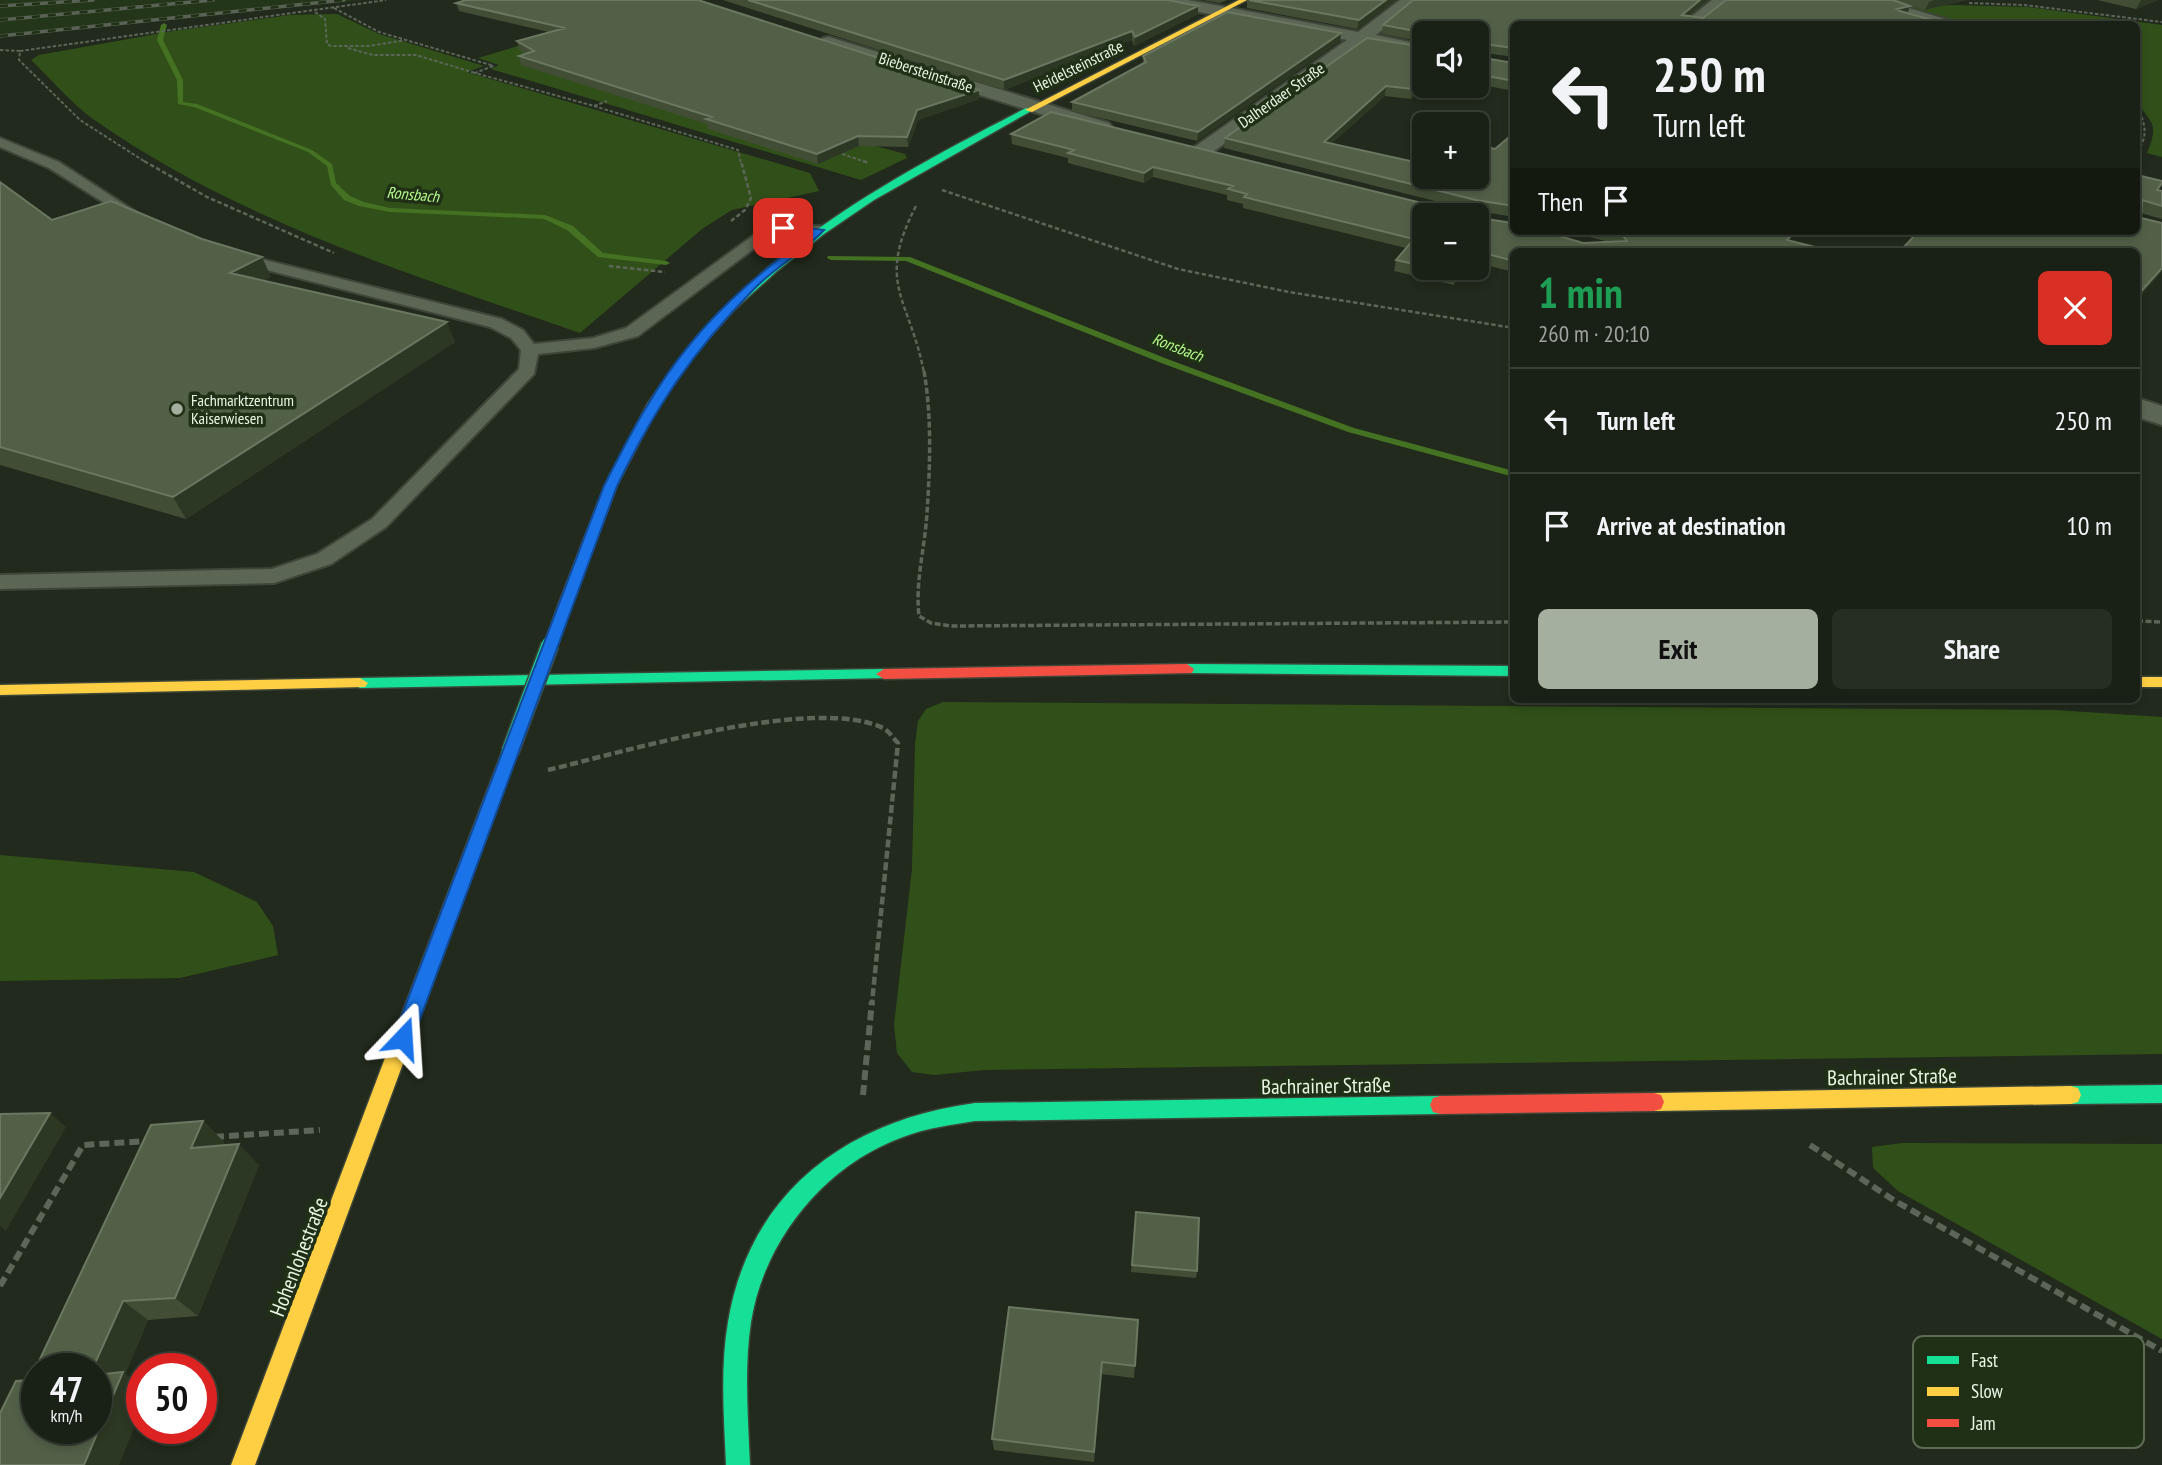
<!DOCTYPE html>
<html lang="en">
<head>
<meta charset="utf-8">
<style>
  body { margin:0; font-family:"PT Sans Narrow",sans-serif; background:#262d22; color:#f1f3f6; height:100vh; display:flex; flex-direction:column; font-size:26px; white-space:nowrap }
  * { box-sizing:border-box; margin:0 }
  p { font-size:23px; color:#9fa3a0 }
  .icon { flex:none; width:38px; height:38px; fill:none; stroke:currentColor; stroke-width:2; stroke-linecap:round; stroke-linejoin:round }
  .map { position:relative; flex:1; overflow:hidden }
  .details { position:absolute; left:1510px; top:248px; width:630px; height:455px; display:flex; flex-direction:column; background:#192015; border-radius:10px; box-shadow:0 4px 10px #0003,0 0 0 2px #373e34 }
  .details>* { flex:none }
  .banner { position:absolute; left:1510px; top:21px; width:630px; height:214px; border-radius:10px; box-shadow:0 4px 10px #0003,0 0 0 2px #373e34; background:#192015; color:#f1f3f6; overflow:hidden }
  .buttons { position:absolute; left:1412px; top:21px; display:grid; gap:14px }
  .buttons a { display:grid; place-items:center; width:77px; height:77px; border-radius:10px; background:#192015; box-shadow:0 4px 10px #0003,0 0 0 2px #373e34; font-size:35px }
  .speed { position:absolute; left:21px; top:1353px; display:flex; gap:14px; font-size:35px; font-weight:700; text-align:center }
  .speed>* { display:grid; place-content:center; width:91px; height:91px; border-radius:50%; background:#192015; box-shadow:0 4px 10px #0003,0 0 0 2px #373e34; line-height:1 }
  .speed small { font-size:18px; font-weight:400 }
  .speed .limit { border:10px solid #d22; background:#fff; color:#111 }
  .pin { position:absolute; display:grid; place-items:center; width:60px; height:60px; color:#fff; margin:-30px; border-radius:14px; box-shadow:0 4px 10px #0006 }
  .me { position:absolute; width:77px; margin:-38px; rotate:20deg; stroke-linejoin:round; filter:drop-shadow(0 0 5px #0008) }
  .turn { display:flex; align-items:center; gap:24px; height:147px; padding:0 28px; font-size:32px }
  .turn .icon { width:91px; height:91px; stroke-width:2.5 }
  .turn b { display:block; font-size:49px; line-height:60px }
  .then { display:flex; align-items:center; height:66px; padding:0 28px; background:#0003; gap:14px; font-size:26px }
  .round { display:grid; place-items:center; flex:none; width:74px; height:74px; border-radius:10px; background:#262d22 }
  .head { display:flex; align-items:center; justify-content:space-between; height:119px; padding:0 28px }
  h1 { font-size:42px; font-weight:700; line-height:52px; color:#1e9e55 }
  .button { display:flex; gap:14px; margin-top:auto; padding:14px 28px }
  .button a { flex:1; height:80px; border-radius:10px; background:#a4af9f; color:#111; font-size:28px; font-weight:700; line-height:80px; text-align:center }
  .button a+a { background:#262d22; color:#f1f3f6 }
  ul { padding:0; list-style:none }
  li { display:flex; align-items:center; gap:21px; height:105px; padding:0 28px; border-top:2px solid #373e34 }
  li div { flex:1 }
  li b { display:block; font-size:26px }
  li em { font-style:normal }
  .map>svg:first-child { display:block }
</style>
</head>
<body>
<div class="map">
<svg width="2162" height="1465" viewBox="0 0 2162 1465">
  <rect width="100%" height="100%" fill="#212a1c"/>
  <path fill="#243619" d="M0 0H362L0 38Z"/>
  <path fill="#315019" d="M1953 5 2028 7 2162 25V157L2147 153C2162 117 2146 124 2137 98 2133 86 2137 40 2137 24H1961L1904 7Z
    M337 14 379 34 484 66 467 72 810 173 819 191 732 210 702 229 580 333C413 275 240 222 93 119 71 103 51 79 31 60L39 55 173 31 290 15Z
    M568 31 850 139 905 154 907 158 861 180 491 69 499 65 478 58Z
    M943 702 2055 710 2162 717V1054L984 1070 934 1075 912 1072 897 1053 894 1025 912 869 915 744 918 721 926 709Z
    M0 855 194 872 257 902 273 926 278 955 180 978 0 981Z
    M1902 1143 2162 1144V1339L1898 1191 1873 1168 1872 1147Z"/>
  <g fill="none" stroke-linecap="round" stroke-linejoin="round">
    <path fill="#447122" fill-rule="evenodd" d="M164 23 167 25 163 40 183 80V102L197 104 312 150 332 164 336 183 350 196 364 202 390 208 545 215 573 226 603 253 666 261 670 263 666 265 598 257 567 230 544 219 390 212 359 206 344 200 331 185 327 166 308 152 194 107 178 104 177 80 157 40 161 25Z
      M828 256 910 257 1170 360 1354 428 1514 471V477L1348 432 1164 364 906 261 831 260 827 258Z"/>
    <defs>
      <path id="lane" d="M1867 0H1883L1961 24H1946Z
        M0 138 59 162 145 218 143 221H133L49 168 0 147Z
        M778 225 820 226 827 230 820 234 780 233 764 241 638 336 594 348 538 354 534 374 386 527 331 564 274 583 0 589V575L272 569 317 554 372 519 519 369 521 350 511 338 490 327 228 260V254L233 252 502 319 523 330 534 344 593 338 626 328 754 235Z"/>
      <path id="street" d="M1154 0H1188L1358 32 1400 0H1418L1376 35 1424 45V55L1365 44 1207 156 1200 158 1190 152 1193 148 1347 40 1162 5Z
        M1712 0H1730L1700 24H1682Z
        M829 37 1109 123 1112 127 1102 133 1095 131 823 46 820 42 823 38Z
        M2137 398 2162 406V425L2137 417Z"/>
      <path id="fast" d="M1026 108 1033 110 874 200 824 234 777 271 733 311 693 356 658 405H650L648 403C672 369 696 337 725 308 809 221 920 163 1026 108Z
        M1187 664 1514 666V676L1182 673 1180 669Z
        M884 669 889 670 892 674 889 678 360 688 352 683 360 678Z
        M510 746 518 752 405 1058 402 1064 395 1067 388 1064 385 1058 502 752Z
        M2162 1085V1103L2071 1104 2064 1102 2061 1095 2064 1088 2071 1086Z
        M1440 1096 1447 1098 1450 1105 1447 1112 1440 1114 975 1121C950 1125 926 1128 903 1137 825 1165 764 1240 751 1322 744 1369 748 1417 750 1465H726C724 1417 720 1369 728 1322 750 1190 849 1120 975 1103Z"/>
      <path id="slow" d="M1239 0H1247L1032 112 1025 110Z
        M654 400 660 403 617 485 573 603 566 607 561 606 559 603 605 485 648 403Z
        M2137 677H2162V687H2137Z
        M360 678 368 683 365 687 0 695V685Z
        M395 1049 402 1052 405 1058 255 1465H231L385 1058 388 1052Z
        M2071 1086 2078 1088 2081 1095 2078 1102 2071 1104 1654 1111 1647 1109 1644 1102 1647 1095 1654 1093Z"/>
      <path id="jam" d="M1187 664 1194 669 1192 673 884 679 876 674 884 669Z
        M1654 1093 1661 1095 1664 1102 1661 1109 1654 1111 1440 1114 1433 1112 1430 1105 1433 1098 1440 1096Z"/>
    </defs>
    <use href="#lane" stroke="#3e4639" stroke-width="4"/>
    <use href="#street" stroke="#3e4639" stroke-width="4"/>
    <use href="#fast" stroke="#3e4639" stroke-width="3"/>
    <use href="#slow" stroke="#3e4639" stroke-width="3"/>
    <use href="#jam" stroke="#3e4639" stroke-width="3"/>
    <path stroke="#5c6658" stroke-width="2" stroke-dasharray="3.5 2" stroke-linecap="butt" d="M1969 3 2024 5 2162 22
      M334 8 379 32 494 66
      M315 12 325 19 327 44 331 46H369L406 40
      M348 48 373 55H416L475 73
      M0 50 20 51 19 60 80 120 147 163
      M20 51 386 0
      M493 66 475 73 594 106 607 101
      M594 106 738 150 741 163
      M2137 107C2145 122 2149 137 2137 151
      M837 152 868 163"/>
    <path stroke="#5c6658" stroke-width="2.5" stroke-dasharray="4.5 2.5" stroke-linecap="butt" d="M144 161 207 197 334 253
      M863 161 869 163
      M942 190 1178 269 1289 292 1514 328
      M916 206C875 285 910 298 924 373
      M731 221 745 210 751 198 741 161
      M609 266 665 272"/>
    <path stroke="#5c6658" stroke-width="3.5" stroke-dasharray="6 2.5" stroke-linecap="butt" d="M924 371C932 417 930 467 927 513 925 547 915 582 919 616L931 623 951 626 1514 622
      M2137 621 2162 622"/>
    <path stroke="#5c6658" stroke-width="4.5" stroke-dasharray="8 3.5" stroke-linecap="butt" d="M548 770C623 752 814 695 883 728 889 731 893 738 898 743L872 1003"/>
    <path stroke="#5c6658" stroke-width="6" stroke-dasharray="10 5" stroke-linecap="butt" d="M863 1095 872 1001
      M214 1137 320 1130
      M1810 1145 1895 1201 2162 1351
      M0 1286 83 1145 149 1141"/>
    <use href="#lane" fill="#5b6654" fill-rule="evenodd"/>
    <use href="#street" fill="#5b6654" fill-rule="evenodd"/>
    <use href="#fast" fill="#16e098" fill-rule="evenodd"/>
    <use href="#slow" fill="#ffcf43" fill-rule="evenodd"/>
    <use href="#jam" fill="#f24e42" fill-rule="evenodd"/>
    <defs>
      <path id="rail" d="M0 6 93 0
        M0 20 213 0
        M0 36 344 0"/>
    </defs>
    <use href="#rail" stroke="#596254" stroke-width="3.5"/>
    <use href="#rail" stroke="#203016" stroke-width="2.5" stroke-dasharray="8" stroke-linecap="butt"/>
    <defs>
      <path id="fast-bridge-far1" d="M550 647 566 603"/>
      <path id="fast-bridge" d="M510 752 550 645"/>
    </defs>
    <use href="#fast-bridge-far1" stroke="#3e4639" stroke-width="16" stroke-linecap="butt"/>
    <use href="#fast-bridge" stroke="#3e4639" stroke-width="20" stroke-linecap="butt"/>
    <use href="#fast-bridge-far1" stroke="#16e098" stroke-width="13"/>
    <use href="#fast-bridge" stroke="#16e098" stroke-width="17"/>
  </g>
  <path fill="#414e35" d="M723 0H1168L1198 6V14L1134 46 1132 40 1004 90Z
    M1202 0H1227L1220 3Z
    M1247 0H1396L1357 29 1247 8Z
    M1413 0H1708L1689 16 1703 18 1726 0H1967L1925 10 1902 3 1907 13 1514 24V57L1478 52V57L1514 63V91L1477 84V33H1424V42L1382 34 1383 25Z
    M2097 0H2158L2136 9Z
    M456 3 979 90V99L918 120 908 147 859 146 818 164 708 129 707 124 521 65 519 56 526 54 519 50 517 41 549 32 459 11Z
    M1341 33 1340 41 1197 141 1072 111V102L1143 64V56Z
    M1424 47V86L1422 94H1417L1411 99 1385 96 1332 143 1424 177 1495 149 1514 133V217L1478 211 1479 218 1583 243 1609 242 1566 231H1772L1514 252V272L1477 263 1424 215V268H1475L1469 277 1459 275 1454 285 1394 271 1396 260 1406 248 1243 208V204L1227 200V195L1153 177 1144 183 1068 163V158L1012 144 1011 134 1438 207H1459L1224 148 1225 138Z
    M2137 175 2162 184 2158 190 2162 191V219L2141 213V218L2162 271 2137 300Z
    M0 182 52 220 271 277 264 280 455 342 186 519 0 465Z
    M203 1121 224 1142 223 1145 259 1165 198 1316 148 1320 125 1374 30 1380Z
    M1136 1212 1197 1271 1196 1278 1131 1272Z
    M1138 1320 1134 1378 1101 1374 1094 1462 994 1450 992 1439Z"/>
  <path fill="#2c3823" d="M1386 0H1396L1357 29 1359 20Z
    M1700 0H1708L1679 24 1682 15Z
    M1935 0H1967L1925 10 1929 2Z
    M2141 0H2158L2136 9Z
    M1198 6V14L1134 46 1135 37Z
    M1910 6 1907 15 1897 9Z
    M1132 31V40L1004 90V80Z
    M1341 33 1340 41 1197 141 1198 132Z
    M1418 84 1417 94 1411 99 1413 89Z
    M1424 84V86H1431L1422 94 1423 85Z
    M1386 86 1385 96 1322 152 1324 142Z
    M979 90V99L918 120 908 147 907 137 917 110Z
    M858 136 859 146 818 164 817 154Z
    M1153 167V177L1144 183V173Z
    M262 257 271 277 240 293 230 273Z
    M1460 268H1461L1459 275 1454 285 1457 273Z
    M1471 268H1475L1469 277Z
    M2162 268V271L2137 300V296Z
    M447 322 455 342 186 519 173 497Z
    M50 1113 66 1127 6 1231 0 1226V1198Z
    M203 1121 224 1142 212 1168 191 1148Z
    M239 1144 259 1165 198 1316 175 1298Z
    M123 1301 148 1320 125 1374 142 1384V1409L119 1465H84L96 1379V1368H93Z
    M1102 1362 1101 1374 1094 1462V1452Z"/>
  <path fill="#536048" stroke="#6b7761" stroke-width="2" d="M466 0H698L979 90 917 110 907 137 858 136 817 154 706 119 712 117 519 56 534 51 517 41 565 28 456 3Z
    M748 0H1168L1198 6 1135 37 1132 31 1004 80Z
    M1249 0H1386L1359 20Z
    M1413 0H1700L1682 15 1703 18 1726 0H1893L1910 6 1897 9 1900 11 1946 24H1514V48L1477 43 1478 57 1514 63V81L1477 74V33H1426L1383 25Z
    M1227 12 1341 33 1198 132 1072 102 1146 62 1143 56Z
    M1367 38 1424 47V84L1423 85 1418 84 1413 89 1386 86 1324 142 1424 164V177H1477V145L1495 149 1514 133V206L1476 200 1225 138Z
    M1051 112 1438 207H1477L1479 218 1514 223V231H1542L1583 243 1627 241 1621 233 1611 231H1772L1791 236 1787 240 1835 252H1514V261L1480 252 1477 257V215H1424V266L1396 260 1414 239 1244 197 1247 194 1228 189 1233 186 1153 167 1144 173 1068 153 1074 150 1011 134Z
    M2137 175 2162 181V183L2157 190 2162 191V206L2142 200 2141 218 2162 223V268L2137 296V252H1899L1919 231H2137Z
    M0 182 52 220 111 201 202 239 262 257 230 273 447 322 173 497 0 447Z
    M1431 268H1460L1457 273Z
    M50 1113 0 1198V1114Z
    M203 1121 191 1148 239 1144 175 1298 123 1301 93 1368H37V1428H96V1375L123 1372 84 1465H0V1413L16 1381 30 1380 151 1125Z
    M1136 1212 1199 1218 1197 1271 1132 1265Z
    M1009 1307 1138 1320 1135 1366 1102 1362 1094 1452 992 1439Z"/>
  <path fill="#1a73e8" stroke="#114b97" stroke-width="2" d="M783 225 824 230C804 252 775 267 754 289 692 352 656 406 617 486L413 1038 410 1044 403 1046 396 1044 393 1038 604 486C629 436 655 386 691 343 726 300 768 267 811 233L779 230Z"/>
  <circle fill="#a4af9f" stroke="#203016" stroke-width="2.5" cx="177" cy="409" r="7"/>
  <g text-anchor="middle" stroke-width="7" stroke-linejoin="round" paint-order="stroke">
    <g font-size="16" fill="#ebf6e5" stroke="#203016">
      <text transform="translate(1078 66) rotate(-26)" y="6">Heidelsteinstraße</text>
      <text transform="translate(926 72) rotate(18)" y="6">Biebersteinstraße</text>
      <text transform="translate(1281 95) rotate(-35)" y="6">Dalherdaer Straße</text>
    </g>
    <g font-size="16" font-style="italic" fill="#b7fb8d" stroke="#203016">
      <text transform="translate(413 194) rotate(5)" y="6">Ronsbach</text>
      <text transform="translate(1178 347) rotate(21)" y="6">Ronsbach</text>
    </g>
    <g font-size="16" fill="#ebf6e5" stroke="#203016" text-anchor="start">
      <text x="191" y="406">Fachmarktzentrum<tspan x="191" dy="18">Kaiserwiesen</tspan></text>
    </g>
    <g font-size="21" fill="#ebf6e5" stroke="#203016">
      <text transform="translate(1892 1077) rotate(-1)" y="7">Bachrainer Straße</text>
      <text transform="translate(1326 1086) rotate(-1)" y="7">Bachrainer Straße</text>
      <text transform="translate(299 1257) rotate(-69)" y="7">Hohenlohestraße</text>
    </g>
  </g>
  <rect x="1913" y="1336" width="231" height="112" rx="10" fill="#203016" stroke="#5d6b54" stroke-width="2"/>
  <rect x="1927" y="1356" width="32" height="8" fill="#16e098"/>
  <rect x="1927" y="1387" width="32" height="9" fill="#ffcf43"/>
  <rect x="1927" y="1419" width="32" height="8" fill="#f24e42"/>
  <g font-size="19" fill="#ebf6e5">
    <text x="1971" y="1367">Fast</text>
    <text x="1971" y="1398">Slow</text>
    <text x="1971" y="1430">Jam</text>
  </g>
</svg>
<div class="buttons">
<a><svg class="icon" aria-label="sound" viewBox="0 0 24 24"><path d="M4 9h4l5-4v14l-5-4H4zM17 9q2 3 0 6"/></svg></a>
<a>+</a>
<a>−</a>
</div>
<div class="speed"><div>47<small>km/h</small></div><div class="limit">50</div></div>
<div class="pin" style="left:783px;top:228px;background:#d93025"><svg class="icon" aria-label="arrive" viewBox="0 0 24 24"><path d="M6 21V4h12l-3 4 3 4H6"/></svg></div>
<svg class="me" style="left:403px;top:1038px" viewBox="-20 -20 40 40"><path d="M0-17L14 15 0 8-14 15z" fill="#1a73e8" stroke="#fff" stroke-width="4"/></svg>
<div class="banner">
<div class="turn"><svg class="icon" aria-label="left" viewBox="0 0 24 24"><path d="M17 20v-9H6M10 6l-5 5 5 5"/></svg><div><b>250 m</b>Turn left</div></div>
<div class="then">Then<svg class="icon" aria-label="arrive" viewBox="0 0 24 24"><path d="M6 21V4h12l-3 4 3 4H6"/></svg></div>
</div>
<section class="details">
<div class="head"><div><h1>1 min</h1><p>260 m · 20:10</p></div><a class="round" style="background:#d93025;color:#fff"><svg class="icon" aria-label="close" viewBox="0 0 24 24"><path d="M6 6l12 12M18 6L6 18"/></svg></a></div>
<ul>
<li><svg class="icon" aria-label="left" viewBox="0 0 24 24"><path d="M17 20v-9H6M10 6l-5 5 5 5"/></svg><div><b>Turn left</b></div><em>250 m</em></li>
<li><svg class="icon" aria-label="arrive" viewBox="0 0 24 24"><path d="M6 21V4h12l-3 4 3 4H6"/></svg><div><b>Arrive at destination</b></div><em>10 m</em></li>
</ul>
<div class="button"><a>Exit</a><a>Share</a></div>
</section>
</div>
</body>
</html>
